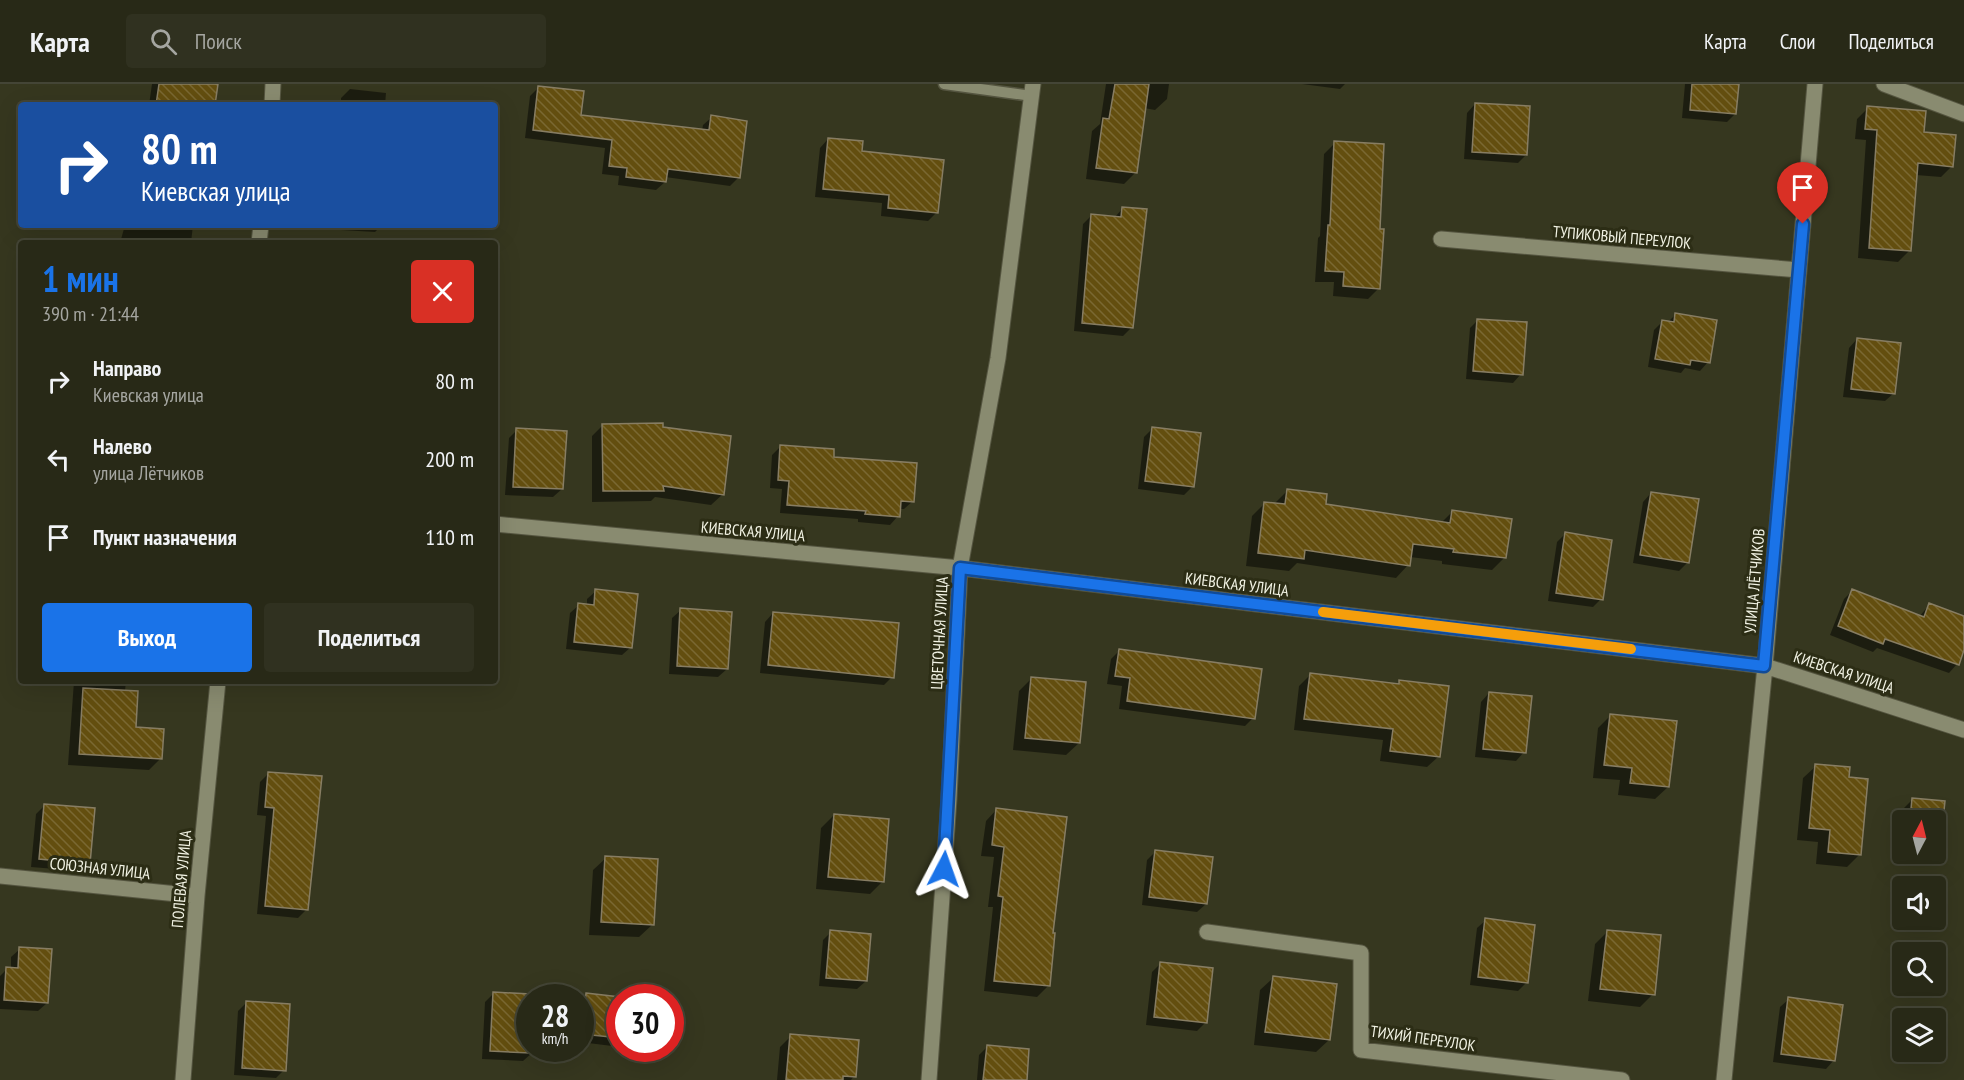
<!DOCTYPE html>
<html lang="ru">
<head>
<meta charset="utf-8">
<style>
  body { margin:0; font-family:"PT Sans Narrow",sans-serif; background:#303120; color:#f1f3f6; height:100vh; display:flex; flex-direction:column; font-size:22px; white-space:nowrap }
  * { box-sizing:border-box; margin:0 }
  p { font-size:20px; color:#a5a6a1 }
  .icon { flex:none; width:33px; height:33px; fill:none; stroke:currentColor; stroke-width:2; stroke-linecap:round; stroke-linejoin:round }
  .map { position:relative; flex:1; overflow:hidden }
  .drawer { position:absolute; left:18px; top:156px; width:480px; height:444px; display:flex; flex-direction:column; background:#282917; border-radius:6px; box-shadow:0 6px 24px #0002,0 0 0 2px #444536 }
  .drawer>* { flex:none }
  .guide { position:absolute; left:18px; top:18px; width:480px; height:126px; border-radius:6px; box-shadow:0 6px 24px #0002,0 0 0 2px #444536; background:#1a4fa0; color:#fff; overflow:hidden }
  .needle { width:39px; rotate:7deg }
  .controls { position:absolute; left:1892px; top:726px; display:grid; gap:12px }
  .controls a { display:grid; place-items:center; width:54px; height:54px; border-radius:6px; background:#282917; box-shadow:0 6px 24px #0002,0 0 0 2px #444536; font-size:30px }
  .speed { position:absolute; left:516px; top:900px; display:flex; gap:12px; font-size:30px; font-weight:700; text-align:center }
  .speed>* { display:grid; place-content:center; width:78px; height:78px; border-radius:50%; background:#282917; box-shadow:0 6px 24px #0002,0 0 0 2px #444536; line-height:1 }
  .speed small { font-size:15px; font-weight:400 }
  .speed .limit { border:9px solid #d22; background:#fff; color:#111 }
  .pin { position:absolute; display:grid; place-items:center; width:51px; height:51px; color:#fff; margin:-62px -26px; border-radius:50% 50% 50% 0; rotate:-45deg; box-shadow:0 0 6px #0007 }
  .pin .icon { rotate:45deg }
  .me { position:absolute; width:66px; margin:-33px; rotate:4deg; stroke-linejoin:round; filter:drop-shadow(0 0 4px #0008) }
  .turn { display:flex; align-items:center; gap:21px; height:126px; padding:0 24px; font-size:27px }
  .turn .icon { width:78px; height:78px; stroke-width:2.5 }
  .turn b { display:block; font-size:42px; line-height:51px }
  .round { display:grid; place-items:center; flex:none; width:63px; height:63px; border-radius:6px; background:#303120 }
  .head { display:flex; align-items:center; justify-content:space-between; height:102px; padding:0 24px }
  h1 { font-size:36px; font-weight:800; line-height:45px; color:#1a73e8 }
  .primary-button { display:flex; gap:12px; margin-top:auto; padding:12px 24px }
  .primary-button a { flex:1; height:69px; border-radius:6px; background:#1a73e8; color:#fff; font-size:24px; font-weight:800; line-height:69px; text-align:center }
  .primary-button a+a { background:#303120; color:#f1f3f6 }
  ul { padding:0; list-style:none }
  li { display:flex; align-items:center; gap:18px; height:78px; padding:0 24px }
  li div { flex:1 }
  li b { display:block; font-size:22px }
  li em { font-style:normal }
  header { display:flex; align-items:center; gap:36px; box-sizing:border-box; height:84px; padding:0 30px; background:#282917; border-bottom:2px solid #444536 }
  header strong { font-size:28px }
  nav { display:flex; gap:33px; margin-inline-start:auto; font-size:21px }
  .search { width:420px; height:54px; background:#303120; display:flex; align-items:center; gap:15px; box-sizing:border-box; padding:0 21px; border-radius:6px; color:#a5a6a1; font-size:22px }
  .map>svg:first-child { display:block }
</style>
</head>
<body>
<header>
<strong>Карта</strong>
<div class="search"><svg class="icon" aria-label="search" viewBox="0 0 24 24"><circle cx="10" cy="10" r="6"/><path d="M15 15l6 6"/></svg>Поиск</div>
<nav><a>Карта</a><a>Слои</a><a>Поделиться</a></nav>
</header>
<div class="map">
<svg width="1964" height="996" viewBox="0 0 1964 996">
  <defs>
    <pattern id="building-back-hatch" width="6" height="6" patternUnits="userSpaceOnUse" patternTransform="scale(1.5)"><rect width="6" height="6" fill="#634e0f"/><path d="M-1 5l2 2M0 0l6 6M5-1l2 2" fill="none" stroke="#7a6832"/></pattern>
  </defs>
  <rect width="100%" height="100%" fill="#36371f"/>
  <path fill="#0007" d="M152 0H216L213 21H149Z
    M1106 0H1169L1167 15 1155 26 1144 24 1136 88 1124 100 1086 95 1092 47 1100 40Z
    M1302 0H1345L1340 5Z
    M1685 0H1737L1735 30 1727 38 1682 34Z
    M539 3 579 32 702 47 703 41 712 33 738 94 730 102 665 93V98L656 106 618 101 619 92 602 90 605 64 525 54 530 12Z
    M350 5 386 9 385 21H341V14Z
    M1475 20 1526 71 1518 79 1464 75 1467 29Z
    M1868 24 1923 50 1952 82 1941 93 1916 91 1909 167 1898 178 1858 174 1866 56 1855 55 1857 35Z
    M828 55 860 68 937 128 928 137 881 132 882 119 815 113 820 64Z
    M1335 59 1378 146 1379 204 1368 215 1333 212 1334 198H1315L1318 154 1320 152 1324 70Z
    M1123 124 1132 243 1123 252 1074 247 1083 140 1092 131 1115 133Z
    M125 141H193L191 159H120Z
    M325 141H382L375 148 324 145Z
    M1676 230 1708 278 1700 287 1685 284 1681 289 1648 283 1654 246 1662 238 1667 239Z
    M1478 236 1521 290 1513 299 1466 295 1470 244Z
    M1857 255 1894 309 1885 317 1843 313 1849 264Z
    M603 341 662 344 723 410 711 421 655 413 651 417 592 418V352Z
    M1152 345 1193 402 1184 411 1138 405 1144 353Z
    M517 346 562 405 553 413 505 411 509 354Z
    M781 362 832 374 913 417 904 425H899L898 432 890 441 858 438V435L780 429 782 405 770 404 772 371Z
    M1288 406 1324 422 1441 439 1452 428 1505 473 1492 486 1442 480V477L1410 473 1408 481 1396 494 1297 479 1289 487 1246 482 1252 432 1265 419H1275Z
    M1651 409 1688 478 1679 487 1633 479 1643 418Z
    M1565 450 1601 515 1593 523 1548 517 1557 458Z
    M596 507 631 563 622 571 566 565 570 529 579 521 587 522V515Z
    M1852 507 1919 533 1929 521 1964 533V561L1957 580 1949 589 1877 564 1873 568 1830 551 1844 515Z
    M681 526 727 585 718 593 669 590 672 534Z
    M773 529 892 593 884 601 760 589 765 538Z
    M1119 567 1253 634 1245 642 1119 625 1122 602 1107 600 1111 575Z
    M1310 591 1396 601 1400 597 1438 673 1427 683 1380 677 1383 656 1294 646 1299 602Z
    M1032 594 1079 659 1066 671 1013 666 1019 607Z
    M74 597H126L125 607 134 644 160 675 149 686 68 681Z
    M1489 609 1524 668 1516 677 1475 673 1481 618Z
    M1611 631 1668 703 1655 715 1618 711 1620 696 1593 694 1598 644Z
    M1816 682 1860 770 1847 783 1816 780 1818 758 1797 756 1803 694Z
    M268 690 306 826 298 834 257 830 266 732 257 731 260 698Z
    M1912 716 1943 719 1939 762 1935 766V736H1903L1904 724Z
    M45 721 88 779 80 787 31 783 36 730Z
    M997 725 1051 850 1049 901 1037 913 984 907 993 823H988L994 773 981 772 986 737Z
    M834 731 883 797 870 810 816 805 821 744Z
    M1902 743V768H1899Z
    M1156 767 1206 820 1197 828 1142 821 1147 776Z
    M606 774 652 841 639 853 589 851 593 786Z
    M1486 836 1527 898 1518 907 1470 901 1477 844Z
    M1608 847 1653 910 1640 923 1588 917 1595 860Z
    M831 848 866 897 857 905 819 902 823 856Z
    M20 865 47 919 38 927 0 925V892L7 885H11V873Z
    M1160 880 1205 939 1197 947 1146 941 1152 888Z
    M1273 894 1329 956 1316 968 1254 961 1260 906Z
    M494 909 535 912 534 914H530V964H532V969L523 977 482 975 485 918Z
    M586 911 620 914V963L580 958V916Z
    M1789 915 1834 976 1826 985 1773 978 1780 923Z
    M247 918 284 986 276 994 234 991 238 927Z
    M791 952 854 992 851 996H777L780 963Z
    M987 963 1025 996H977L979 971Z"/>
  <path fill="url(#building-back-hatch)" stroke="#877d63" stroke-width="1.5" d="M159 0H218L215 21H156Z
    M1115 0H1149L1137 89 1096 84 1103 34 1109 35Z
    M1692 0H1739L1736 30 1690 26Z
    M538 2 584 7 581 31 709 46 711 31 747 37 740 94 668 85 666 98 626 93 627 84 609 82 612 56 533 46Z
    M1475 19 1530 22 1527 71 1472 68Z
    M1867 22 1926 27 1924 48 1956 51 1953 83 1918 79 1911 167 1869 164 1877 46 1865 45Z
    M828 54 863 57 862 67 944 76 938 129 888 124 889 111 823 105Z
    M1334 57 1384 60 1380 145H1384L1380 205 1343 202 1344 188 1325 187 1328 141H1330Z
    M1122 123 1147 125 1133 244 1082 239 1091 130 1121 133Z
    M1675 229 1717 236 1710 279 1691 276 1690 281 1655 275 1662 236 1674 238Z
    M1477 235 1527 238 1523 291 1473 287Z
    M1857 254 1901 259 1895 310 1851 305Z
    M663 339V343L731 352 724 411 663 402 664 407H603L602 340Z
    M1152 343 1201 349 1194 403 1145 397Z
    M516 344 567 347 563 405 513 403Z
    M780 361 834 365V373L917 379 914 418 901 417 900 433 865 430 866 427 787 421 789 397 778 396Z
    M1287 405 1327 410 1326 420 1450 439 1452 426 1512 435 1506 474 1453 468 1454 465 1413 460 1410 482 1305 466 1304 475 1258 469 1264 418 1285 420Z
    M1651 408 1699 415 1689 479 1640 471Z
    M1565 448 1612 456 1603 516 1556 509Z
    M595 505 638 510 632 564 574 558 578 519 594 521Z
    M1852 505 1924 533 1929 519 1964 532V566L1959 581 1885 555 1883 560 1838 542Z
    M680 524 732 528 728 585 677 582Z
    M773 528 899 539 894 594 768 581Z
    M1119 565 1262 585 1255 635 1127 617 1130 594 1115 592Z
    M1310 589 1399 600V596L1449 602 1440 673 1390 667 1393 645 1304 635Z
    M1031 593 1086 598 1080 659 1025 654Z
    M83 604 138 607 136 643 164 645 162 675 79 670Z
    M1489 608 1532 612 1526 669 1483 665Z
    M1610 630 1677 637 1669 703 1630 699 1632 684 1604 681Z
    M1815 680 1850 683 1849 693 1868 695 1861 771 1828 768 1830 746 1809 744Z
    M268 688 322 692 308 826 265 822 274 724 265 723Z
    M1912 714 1945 717 1943 736H1910Z
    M44 720 95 724 90 780 39 775Z
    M996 724 1067 733 1053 849H1055L1050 902 994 897 1003 813 998 812 1004 763 992 761Z
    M834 730 889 735 884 798 828 793Z
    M1155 766 1213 773 1207 820 1149 813Z
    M605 772 658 775 654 841 601 838Z
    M1485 834 1535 841 1528 899 1478 893Z
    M830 846 871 850 867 897 826 894Z
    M1607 846 1661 851 1655 911 1600 905Z
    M19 863 52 865 48 919 4 916 6 883 18 884Z
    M1160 878 1213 884 1207 939 1154 933Z
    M1273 892 1337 900 1330 956 1265 948Z
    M493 908 530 910V969L490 967Z
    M586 909 620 913V954L582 950Z
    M1788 913 1843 921 1835 977 1781 970Z
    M246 917 290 920 286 987 242 984Z
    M790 950 859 956 856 993 843 992V996H786Z
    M987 961 1029 965 1027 996H983Z"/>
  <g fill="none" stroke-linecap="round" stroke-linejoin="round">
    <defs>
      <path id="lane" d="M944 0 1032 12"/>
      <path id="street" d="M1884 0 1964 30
        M272 21 273 0
        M1441 155 1799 186
        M259 159 261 141
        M495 440 960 484 1765 582 1964 646
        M0 792 197 812
        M1207 848 1361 869V966L1622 996
        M183 996 197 812 218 597
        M929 996 949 715 960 484 998 274 1033 0
        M1724 996 1765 582 1815 0"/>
    </defs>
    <use href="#lane" stroke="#555540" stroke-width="13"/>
    <use href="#street" stroke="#555540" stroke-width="17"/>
    <use href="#lane" stroke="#898b70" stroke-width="10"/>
    <use href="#street" stroke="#898b70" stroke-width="15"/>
  </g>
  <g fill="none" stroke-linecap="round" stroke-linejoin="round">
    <defs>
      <path id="route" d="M944 785 960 484 1764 582 1803 140"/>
    </defs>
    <use href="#route" stroke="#114b97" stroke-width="15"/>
    <use href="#route" stroke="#1a73e8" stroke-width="10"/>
    <path stroke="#f59e0b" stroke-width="10" d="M1323 528 1631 565"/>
  </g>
  <g text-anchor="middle" stroke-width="6" stroke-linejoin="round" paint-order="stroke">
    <g font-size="16" fill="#f2f3e4" stroke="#2c2d15">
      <text transform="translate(1622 153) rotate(5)" y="6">ТУПИКОВЫЙ ПЕРЕУЛОК</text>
      <text transform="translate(753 447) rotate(5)" y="6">КИЕВСКАЯ УЛИЦА</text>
      <text transform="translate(1754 497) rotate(-85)" y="6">УЛИЦА ЛЁТЧИКОВ</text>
      <text transform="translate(1237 500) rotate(7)" y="6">КИЕВСКАЯ УЛИЦА</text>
      <text transform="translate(939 549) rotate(-87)" y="6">ЦВЕТОЧНАЯ УЛИЦА</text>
      <text transform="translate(1844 588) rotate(18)" y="6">КИЕВСКАЯ УЛИЦА</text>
      <text transform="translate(100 784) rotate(6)" y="6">СОЮЗНАЯ УЛИЦА</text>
      <text transform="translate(181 795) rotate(-85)" y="6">ПОЛЕВАЯ УЛИЦА</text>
      <text transform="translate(1423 954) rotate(8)" y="6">ТИХИЙ ПЕРЕУЛОК</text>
    </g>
  </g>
</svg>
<div class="controls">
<a><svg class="needle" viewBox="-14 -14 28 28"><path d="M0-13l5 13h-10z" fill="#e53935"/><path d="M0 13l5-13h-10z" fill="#a5a6a1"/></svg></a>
<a><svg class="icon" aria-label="sound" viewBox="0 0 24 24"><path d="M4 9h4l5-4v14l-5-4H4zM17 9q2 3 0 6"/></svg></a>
<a><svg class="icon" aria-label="search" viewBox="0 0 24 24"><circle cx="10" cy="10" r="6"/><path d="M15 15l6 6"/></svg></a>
<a><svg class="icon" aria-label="layers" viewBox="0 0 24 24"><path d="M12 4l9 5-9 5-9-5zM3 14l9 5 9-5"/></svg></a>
</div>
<div class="speed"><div>28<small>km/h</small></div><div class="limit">30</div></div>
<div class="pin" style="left:1803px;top:140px;background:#d93025"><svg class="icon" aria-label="arrive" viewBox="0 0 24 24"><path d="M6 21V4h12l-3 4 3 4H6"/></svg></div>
<svg class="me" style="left:944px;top:785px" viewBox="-20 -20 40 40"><path d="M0-17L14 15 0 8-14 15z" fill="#1a73e8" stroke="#fff" stroke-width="4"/></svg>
<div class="guide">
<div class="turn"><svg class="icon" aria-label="right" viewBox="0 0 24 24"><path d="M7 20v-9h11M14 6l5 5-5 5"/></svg><div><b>80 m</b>Киевская улица</div></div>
</div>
<section class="drawer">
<div class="head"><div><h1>1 мин</h1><p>390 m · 21:44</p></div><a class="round" style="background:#d93025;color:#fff"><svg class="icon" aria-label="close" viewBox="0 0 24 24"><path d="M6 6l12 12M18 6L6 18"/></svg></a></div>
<ul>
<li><svg class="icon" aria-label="right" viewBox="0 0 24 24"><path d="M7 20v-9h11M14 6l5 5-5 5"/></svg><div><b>Направо</b><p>Киевская улица</p></div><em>80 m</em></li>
<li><svg class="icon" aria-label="left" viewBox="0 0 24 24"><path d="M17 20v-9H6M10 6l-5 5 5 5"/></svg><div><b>Налево</b><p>улица Лётчиков</p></div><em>200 m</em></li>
<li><svg class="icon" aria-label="arrive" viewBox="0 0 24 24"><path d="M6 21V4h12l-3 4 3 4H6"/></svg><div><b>Пункт назначения</b></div><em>110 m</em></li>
</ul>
<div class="primary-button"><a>Выход</a><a>Поделиться</a></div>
</section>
</div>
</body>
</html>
